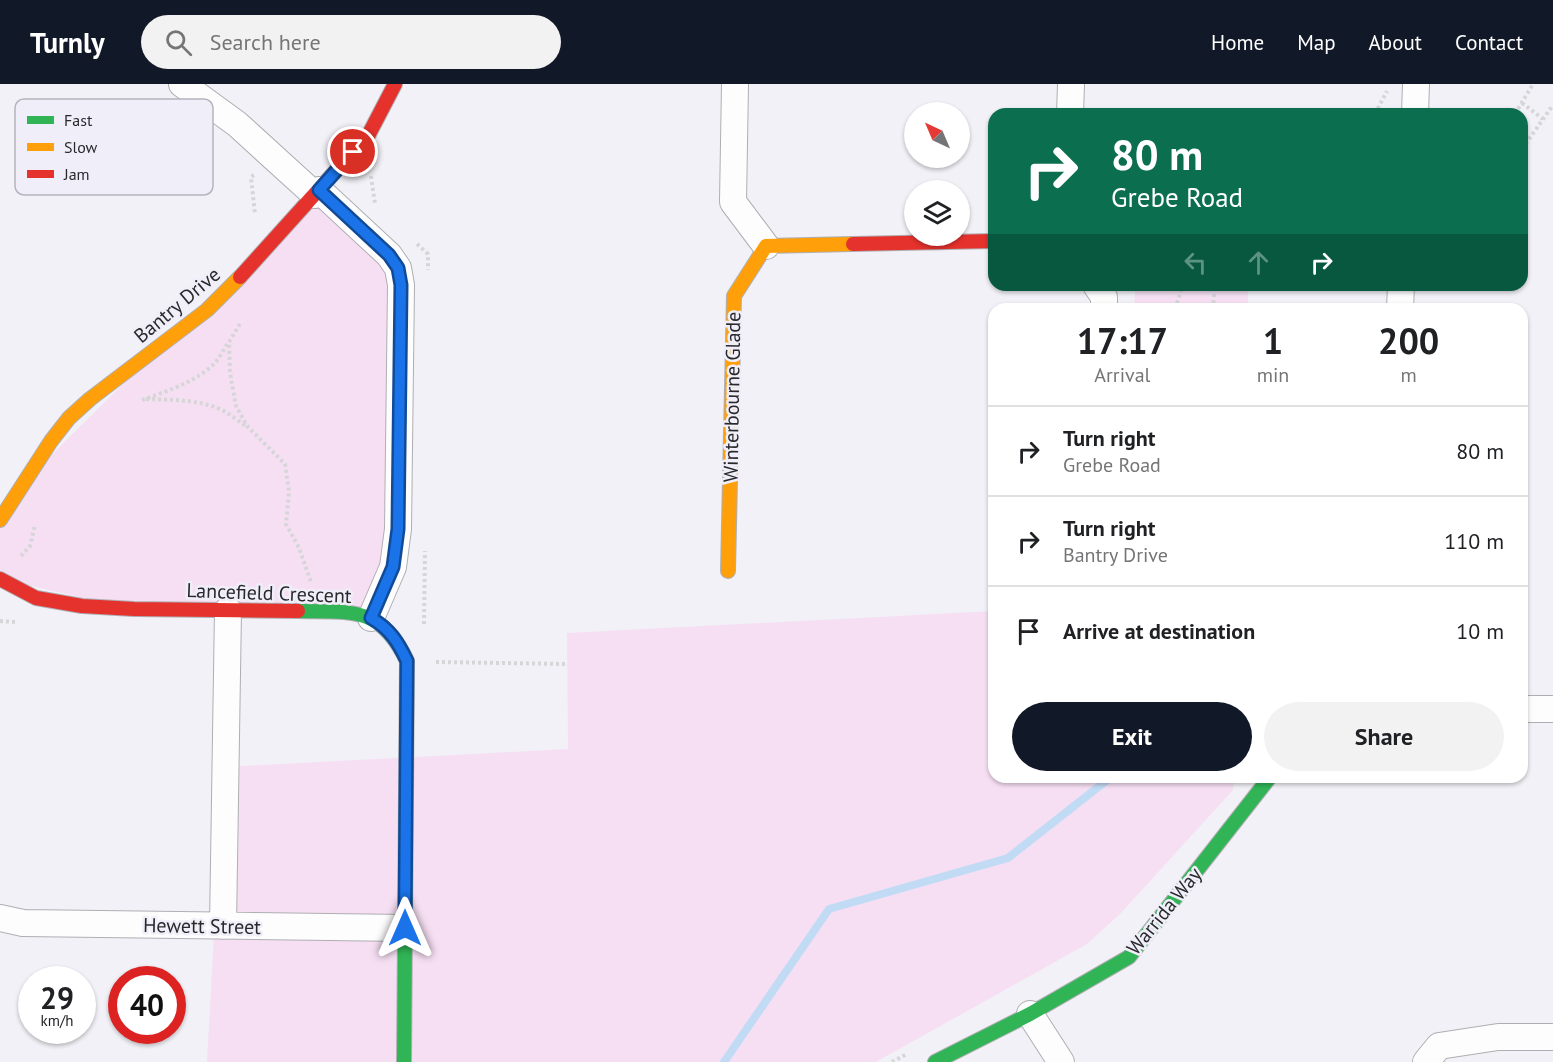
<!DOCTYPE html>
<html lang="en">
<head>
<meta charset="utf-8">
<style>
  body { margin:0; font-family:"PT Sans",sans-serif; background:#f2f2f2; color:#202124; height:100vh; display:flex; flex-direction:column; font-size:22px; white-space:nowrap }
  * { box-sizing:border-box; margin:0 }
  p { font-size:20px; color:#757577 }
  .icon { flex:none; width:33px; height:33px; fill:none; stroke:currentColor; stroke-width:2; stroke-linecap:round; stroke-linejoin:round }
  .map { position:relative; flex:1; overflow:hidden }
  .panel { position:absolute; left:988px; top:219px; width:540px; height:480px; display:flex; flex-direction:column; background:#fff; border-radius:18px; box-shadow:0 2px 4px #0004 }
  .panel>* { flex:none }
  .guide { position:absolute; left:988px; top:24px; width:540px; height:183px; border-radius:18px; box-shadow:0 2px 4px #0004; background:#0b6e4f; color:#fff; overflow:hidden }
  .needle { width:39px; rotate:316deg }
  .buttons { position:absolute; left:904px; top:18px; display:grid; gap:12px }
  .buttons a { display:grid; place-items:center; width:66px; height:66px; border-radius:50%; background:#fff; box-shadow:0 2px 4px #0004; font-size:30px }
  .speed { position:absolute; left:18px; top:882px; display:flex; gap:12px; font-size:30px; font-weight:700; text-align:center }
  .speed>* { display:grid; place-content:center; width:78px; height:78px; border-radius:50%; background:#fff; box-shadow:0 2px 4px #0004; line-height:1 }
  .speed small { font-size:15px; font-weight:400 }
  .speed .limit { border:9px solid #d22; background:#fff; color:#111 }
  .pin { position:absolute; display:grid; place-items:center; width:51px; height:51px; color:#fff; margin:-26px; border:3px solid #fff; border-radius:50%; box-shadow:0 2px 6px #0007 }
  .me { position:absolute; width:66px; margin:-33px; rotate:0deg; stroke-linejoin:round; filter:drop-shadow(0 0 4px #0008) }
  .turn { display:flex; align-items:center; gap:21px; height:126px; padding:0 24px; font-size:27px }
  .turn .icon { width:78px; height:78px; stroke-width:2.5 }
  .turn b { display:block; font-size:42px; line-height:51px }
  .lanes { display:flex; align-items:center; height:57px; padding:0 24px; background:#0003; justify-content:center; gap:30px; direction:ltr }
  .lanes .off { opacity:.35 }
  .eta { display:flex; justify-content:space-evenly; align-items:center; height:102px; text-align:center }
  .eta b { font-size:36px; font-weight:700; line-height:42px }
  .cta { display:flex; gap:12px; margin-top:auto; padding:12px 24px }
  .cta a { flex:1; height:69px; border-radius:36px; background:#111827; color:#fff; font-size:24px; font-weight:700; line-height:69px; text-align:center }
  .cta a+a { background:#f2f2f2; color:#202124 }
  ul { padding:0; list-style:none }
  li { display:flex; align-items:center; gap:18px; height:90px; padding:0 24px; border-top:2px solid #e0e0e0 }
  li div { flex:1 }
  li b { display:block; font-size:22px }
  li em { font-style:normal }
  header { display:flex; align-items:center; gap:36px; box-sizing:border-box; height:84px; padding:0 30px; background:#111827; color:#fff }
  header strong { font-size:28px }
  nav { display:flex; gap:33px; margin-inline-start:auto; font-size:21px }
  .search { width:420px; height:54px; background:#f2f2f2; display:flex; align-items:center; gap:15px; box-sizing:border-box; padding:0 21px; border-radius:33px; color:#757577; font-size:22px }
  .map>svg:first-child { display:block }
</style>
</head>
<body>
<header>
<strong>Turnly</strong>
<div class="search"><svg class="icon" aria-label="search" viewBox="0 0 24 24"><circle cx="10" cy="10" r="6"/><path d="M15 15l6 6"/></svg>Search here</div>
<nav><a>Home</a><a>Map</a><a>About</a><a>Contact</a></nav>
</header>
<div class="map">
<svg width="1553" height="978" viewBox="0 0 1553 978">
  <rect width="100%" height="100%" fill="#f2f1f7"/>
  <path fill="#f6dff3" d="M319 106 389 171 387 497 371 534 134 525 0 495V436L24 398Z
    M1128 201H1248V225H1134L1135 208Z
    M994 527V693H1234L1233 706 1120 830 1087 860 876 978H207L223 683 568 665 567 549Z"/>
  <g fill="none" stroke-linecap="round" stroke-linejoin="round">
    <path stroke="#c2dbf5" stroke-width="8" d="M724 978 829 825 1008 774 1111 693"/>
    <defs>
      <path id="street" d="M182 0 237 40 315 111
        M735 0 733 118 766 162
        M1070 30 1071 0
        M1415 30 1416 0
        M319 106 389 171 398 184 401 201 398 445 393 483 371 534
        M1096 201 1104 213V225
        M1400 225 1401 201
        M1522 625H1553
        M0 834 23 839 405 844
        M223 842 228 526
        M1030 930 1061 978
        M1426 978 1439 962 1498 953H1553"/>
      <path id="fast" d="M298 527C352 528 381 522 407 577L404 978
        M935 978 1030 930 1129 873 1270 693"/>
      <path id="slow" d="M0 436 51 357 69 334 90 315 207 226 240 193
        M728 487 734 212 766 162 853 160"/>
      <path id="jam" d="M853 160 994 157
        M240 193 369 50 395 0
        M0 495 36 514 82 522 134 525 298 527"/>
    </defs>
    <use href="#street" stroke="#afafb3" stroke-width="28"/>
    <use href="#fast" stroke="#afafb3" stroke-width="16"/>
    <use href="#slow" stroke="#afafb3" stroke-width="16"/>
    <use href="#jam" stroke="#afafb3" stroke-width="16"/>
    <path stroke="#d6d6d8" stroke-width="4" stroke-dasharray="3 3" stroke-linecap="butt" d="M1522 19 1543 35
      M1375 30 1387 7
      M1515 30 1533 0
      M1522 65 1553 21
      M254 91 251 93 255 130
      M371 92 375 120
      M417 160 428 170V186
      M1175 225 1183 201
      M1213 225 1215 201
      M240 240 229 258 230 289 236 322 247 342 285 380 289 408 286 440 299 464 311 498
      M146 315C172 316 198 315 222 326 230 330 238 337 246 342
      M142 316C167 307 196 298 215 279 220 273 224 265 228 259
      M21 472 30 462 35 441
      M0 537 15 538
      M424 540 425 467
      M436 578 567 580
      M892 978 907 970"/>
    <use href="#street" stroke="#fdfdfe" stroke-width="26"/>
    <use href="#fast" stroke="#30b455" stroke-width="14"/>
    <use href="#slow" stroke="#ff9f0a" stroke-width="14"/>
    <use href="#jam" stroke="#e5322d" stroke-width="14"/>
  </g>
  <g fill="none" stroke-linecap="round" stroke-linejoin="round">
    <defs>
      <path id="route" d="M353 68 319 106 389 171 398 184 401 201 398 445 393 483 371 534C390 545 398 558 407 577L405 844"/>
    </defs>
    <use href="#route" stroke="#114b97" stroke-width="15"/>
    <use href="#route" stroke="#1a73e8" stroke-width="10"/>
  </g>
  <g text-anchor="middle" stroke-width="5" stroke-linejoin="round" paint-order="stroke">
    <g font-size="20" fill="#29292c" stroke="#f0eff9">
      <text transform="translate(177 221) rotate(-40)" y="7">Bantry Drive</text>
      <text transform="translate(732 313) rotate(-89)" y="7">Winterbourne Glade</text>
      <text transform="translate(269 509) rotate(2)" y="7">Lancefield Crescent</text>
      <text transform="translate(1164 827) rotate(-51)" y="7">Warrida Way</text>
      <text transform="translate(202 842) rotate(1)" y="7">Hewett Street</text>
    </g>
  </g>
  <rect x="15" y="15" width="198" height="96" rx="9" fill="#f0eff9" stroke="#b4b4bc" stroke-width="1.5"/>
  <rect x="27" y="32" width="27" height="8" fill="#30b455"/>
  <rect x="27" y="59" width="27" height="8" fill="#ff9f0a"/>
  <rect x="27" y="86" width="27" height="8" fill="#e5322d"/>
  <g font-size="16" fill="#29292c">
    <text x="64" y="42">Fast</text>
    <text x="64" y="69">Slow</text>
    <text x="64" y="96">Jam</text>
  </g>
</svg>
<div class="buttons">
<a><svg class="needle" viewBox="-14 -14 28 28"><path d="M0-13l5 13h-10z" fill="#e53935"/><path d="M0 13l5-13h-10z" fill="#757577"/></svg></a>
<a><svg class="icon" aria-label="layers" viewBox="0 0 24 24"><path d="M12 4l9 5-9 5-9-5zM3 14l9 5 9-5"/></svg></a>
</div>
<div class="speed"><div>29<small>km/h</small></div><div class="limit">40</div></div>
<div class="pin" style="left:353px;top:68px;background:#d93025"><svg class="icon" aria-label="arrive" viewBox="0 0 24 24"><path d="M6 21V4h12l-3 4 3 4H6"/></svg></div>
<svg class="me" style="left:405px;top:844px" viewBox="-20 -20 40 40"><path d="M0-17L14 15 0 8-14 15z" fill="#1a73e8" stroke="#fff" stroke-width="4"/></svg>
<div class="guide">
<div class="turn"><svg class="icon" aria-label="right" viewBox="0 0 24 24"><path d="M7 20v-9h11M14 6l5 5-5 5"/></svg><div><b>80 m</b>Grebe Road</div></div>
<div class="lanes"><svg class="icon off" aria-label="left" viewBox="0 0 24 24"><path d="M17 20v-9H6M10 6l-5 5 5 5"/></svg><svg class="icon off" aria-label="ahead" viewBox="0 0 24 24"><path d="M12 20V5M6 11l6-6 6 6"/></svg><svg class="icon" aria-label="right" viewBox="0 0 24 24"><path d="M7 20v-9h11M14 6l5 5-5 5"/></svg></div>
</div>
<section class="panel">
<div class="eta">
<div><b>17:17</b><p>Arrival</p></div>
<div><b>1</b><p>min</p></div>
<div><b>200</b><p>m</p></div>
</div>
<ul>
<li><svg class="icon" aria-label="right" viewBox="0 0 24 24"><path d="M7 20v-9h11M14 6l5 5-5 5"/></svg><div><b>Turn right</b><p>Grebe Road</p></div><em>80 m</em></li>
<li><svg class="icon" aria-label="right" viewBox="0 0 24 24"><path d="M7 20v-9h11M14 6l5 5-5 5"/></svg><div><b>Turn right</b><p>Bantry Drive</p></div><em>110 m</em></li>
<li><svg class="icon" aria-label="arrive" viewBox="0 0 24 24"><path d="M6 21V4h12l-3 4 3 4H6"/></svg><div><b>Arrive at destination</b></div><em>10 m</em></li>
</ul>
<div class="cta"><a>Exit</a><a>Share</a></div>
</section>
</div>
</body>
</html>
